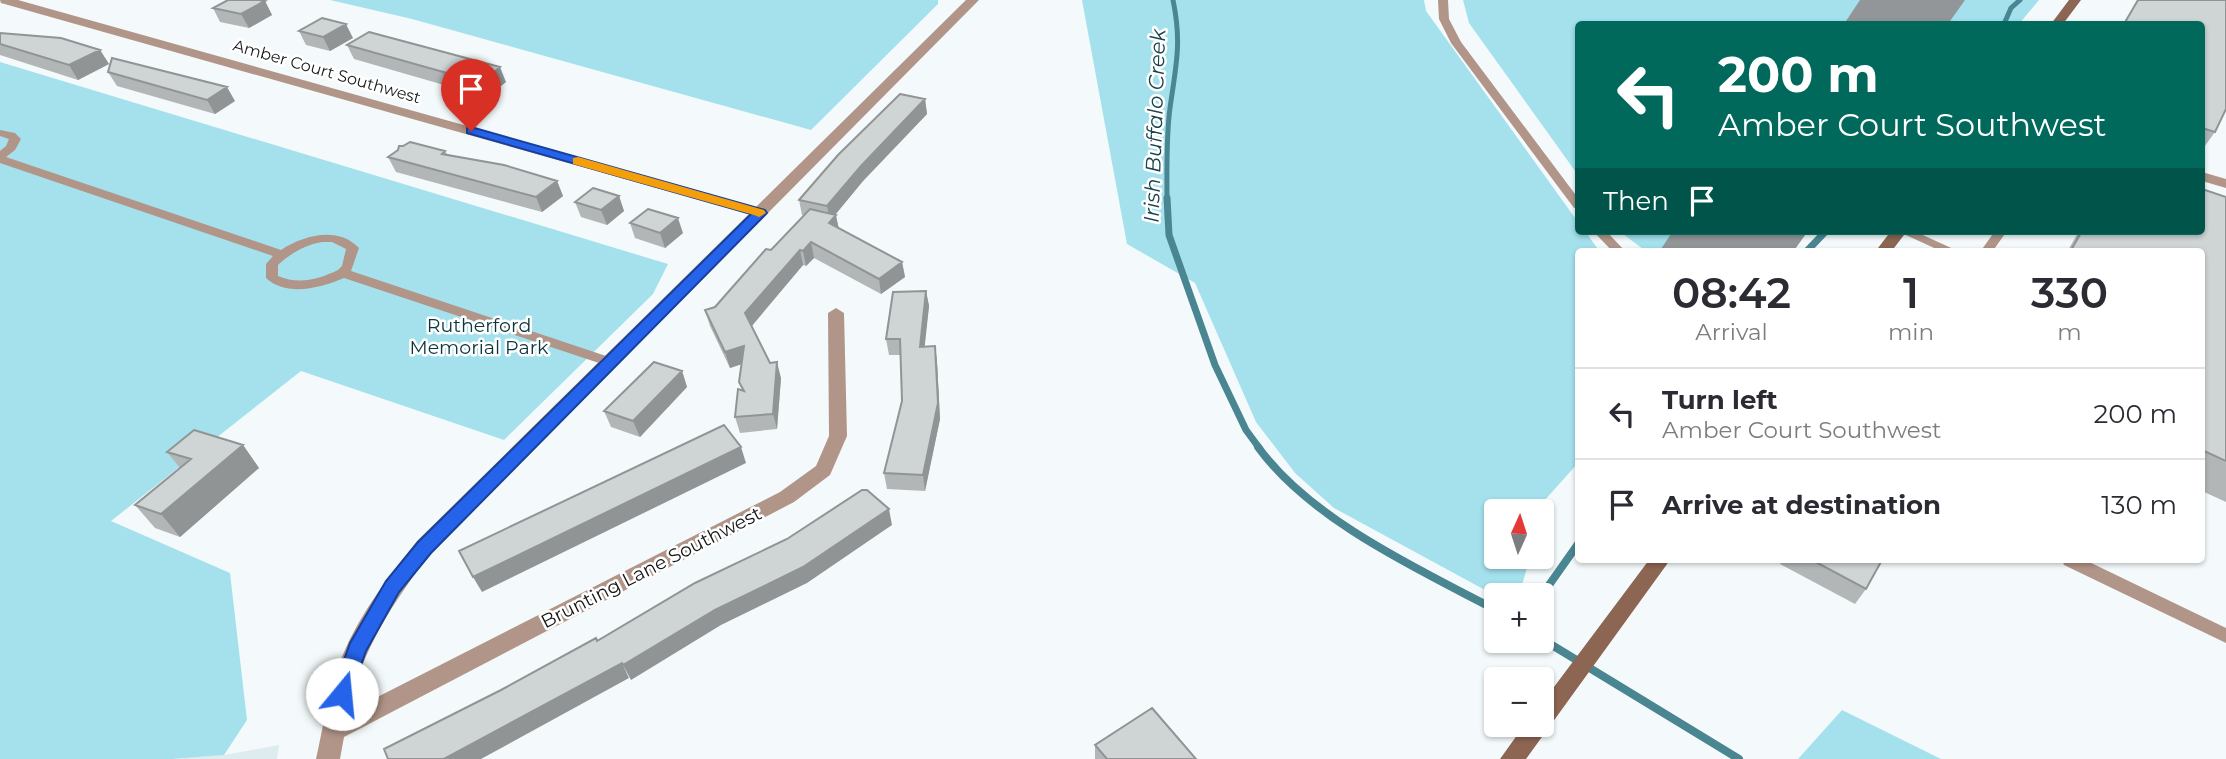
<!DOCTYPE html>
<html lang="en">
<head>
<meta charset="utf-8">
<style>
  body { margin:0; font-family:Montserrat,sans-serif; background:#f7f7f7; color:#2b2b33; height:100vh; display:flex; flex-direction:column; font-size:26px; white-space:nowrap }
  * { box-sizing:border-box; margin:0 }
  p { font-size:23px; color:#7c7c81 }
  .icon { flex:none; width:38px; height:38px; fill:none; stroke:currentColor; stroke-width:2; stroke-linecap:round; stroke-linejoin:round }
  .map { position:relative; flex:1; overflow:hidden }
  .panel { position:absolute; left:1575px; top:248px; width:630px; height:315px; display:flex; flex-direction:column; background:#fff; border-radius:7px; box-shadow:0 2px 5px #0004 }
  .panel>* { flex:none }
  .guide { position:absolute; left:1575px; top:21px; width:630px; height:214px; border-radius:7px; box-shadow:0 2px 5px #0004; background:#00695c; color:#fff; overflow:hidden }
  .needle { width:46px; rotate:3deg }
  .controls { position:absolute; left:1484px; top:499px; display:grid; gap:14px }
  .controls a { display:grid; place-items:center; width:70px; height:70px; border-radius:7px; background:#fff; box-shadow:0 2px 5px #0004; font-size:35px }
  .pin { position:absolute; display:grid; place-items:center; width:60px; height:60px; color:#fff; margin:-72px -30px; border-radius:50% 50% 50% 0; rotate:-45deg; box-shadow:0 0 7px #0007 }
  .pin .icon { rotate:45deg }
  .me { position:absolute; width:77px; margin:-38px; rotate:17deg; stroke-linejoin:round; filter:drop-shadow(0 0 5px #0008) }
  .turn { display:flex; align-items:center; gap:24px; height:147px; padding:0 28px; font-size:32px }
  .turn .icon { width:91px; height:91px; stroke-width:2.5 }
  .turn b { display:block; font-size:49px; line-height:60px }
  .then { display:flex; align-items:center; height:66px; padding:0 28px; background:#0003; gap:14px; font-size:26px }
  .eta { display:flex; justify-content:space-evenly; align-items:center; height:119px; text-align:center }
  .eta b { font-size:42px; font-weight:600; line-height:49px }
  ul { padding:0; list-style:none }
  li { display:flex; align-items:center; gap:21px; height:91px; padding:0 28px; border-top:2px solid #e1e1e2 }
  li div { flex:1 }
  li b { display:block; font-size:26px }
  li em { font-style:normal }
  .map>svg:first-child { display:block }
</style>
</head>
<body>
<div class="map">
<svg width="2226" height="759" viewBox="0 0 2226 759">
  <rect width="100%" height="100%" fill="#f4fafb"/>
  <path fill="#deecef" d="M279 745 277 759H172L224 755Z"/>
  <path fill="#a4e1ed" d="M330 0H938V4L811 130 412 19Z
    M1082 0H1424L1426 11 1578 222V231H1585L1600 252H1578V463L1535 511H1496V556L1527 568 1519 595 1496 596 1334 508 1295 473 1256 422 1195 283 1127 244Z
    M1463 0H1879L1860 24H1578V175L1469 23Z
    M1951 0H2039L2019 24H1934Z
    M0 62 668 264 653 294 504 440 301 371 111 521 230 573 247 720 224 755 172 759H0Z
    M1619 231H1704L1688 252H1647Z
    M1842 710 1941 759H1798Z"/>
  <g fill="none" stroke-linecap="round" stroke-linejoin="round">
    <path stroke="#4a8692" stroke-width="5" d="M2004 24 2011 8 2020 0
      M1167 200C1167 170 1166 137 1170 108 1176 65 1182 43 1173 0"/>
    <path stroke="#4a8692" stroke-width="7" d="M1167 198 1169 235 1215 365 1246 430 1260 449
      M1806 252 1826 231"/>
    <path stroke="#4a8692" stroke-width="8" d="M1258 447C1311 520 1418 569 1496 610
      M1542 595 1578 544
      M1542 639 1739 759"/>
    <path fill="#939698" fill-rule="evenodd" d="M1860 0H1965L1948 24H1844Z
      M1673 231H1808L1793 252H1659Z"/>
    <path fill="#b19588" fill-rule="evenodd" d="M1438 0H1448L1449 19 1461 42 1578 198V208H1574L1451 43 1439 19Z
      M0 130 15 133 21 139 15 150 6 157 281 250C304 235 338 226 359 248L351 271 615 359 617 362 615 365H605L344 278C321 288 286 297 266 278V264L273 256 0 163V151L6 146 9 139 0 136ZM322 242H332L346 249 342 266 338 270C319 279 299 285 278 276V265C291 253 305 245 322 242Z
      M1593 231H1606L1626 252H1613Z
      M1897 231H1914L1960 252H1943Z
      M1995 231H2007L1992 252H1980Z
      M2062 560H2085L2226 628V643L2064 565Z"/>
    <path fill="#b19588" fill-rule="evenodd" d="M0 0H18L756 207 966 0H979L431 553C393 602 362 649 348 712L780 492 816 466 829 436 828 313 836 308 844 313 847 436 830 475 794 502 344 737 340 759H316C323 727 328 695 339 665 356 618 387 579 417 541L749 214 1 3Z
      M2202 172 2226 179V188L2202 181Z"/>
    <path fill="#8d6553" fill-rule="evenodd" d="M2069 0H2081L2063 24H2051Z
      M1891 231H1907L1891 252H1875Z
      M1649 560H1670L1526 759H1500L1525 724H1542V703Z"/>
  </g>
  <path fill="#b2b6b7" d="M2138 0H2226L2215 132 2202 150V24H2123Z
    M265 1 272 15 249 28 220 22 213 8Z
    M299 31 353 38 330 51 306 45Z
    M0 33 100 50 109 64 78 80 0 55Z
    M347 45 506 82 487 97 451 89V87L354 59Z
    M108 72 235 101 215 114 117 86Z
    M925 99 927 114 863 181 835 215 839 228 902 262 905 277 881 294 814 258 806 266 803 265 752 326 770 363 781 378 777 429 740 433 735 417 742 390 739 382 742 364 730 368 710 326 705 310 715 307 804 215H802L799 200Z
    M403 146 445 151 447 154 557 181 563 196 542 212 396 172 388 157Z
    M619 196 624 211 607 225 581 217 575 202Z
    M2226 197V502L2202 491V252H2067L2079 231H2202Z
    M630 223 683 233 665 248 635 238Z
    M926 291 929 306 924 347 935 346 937 362 940 419 925 491 887 489 884 473 902 401 901 355H889L886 339Z
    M682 371 687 387 640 437 611 427 604 411Z
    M243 445 259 468 180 537 155 528 135 505 180 468 167 452Z
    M1782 560H1882L1866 589 1855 604 1780 564Z
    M1095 745 1196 759H1095Z"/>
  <path fill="#919495" d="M265 1 272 15 249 28 241 14Z
    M346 24 353 38 330 51 323 37Z
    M100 50 109 64 78 80 69 65Z
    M500 67 506 82 487 97 481 83Z
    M227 87 235 101 215 114 207 100Z
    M925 99 927 114 863 181 830 221 827 206 861 166Z
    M557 181 563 196 542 212 536 197Z
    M619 196 624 211 607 225 601 210Z
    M836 215 839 230 829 223Z
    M678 218 683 233 665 248 660 233Z
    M811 242 814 258 806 266 803 251Z
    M800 250 803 265 749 329 745 313Z
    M902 262 905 277 881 294 879 279Z
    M926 291 929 306 923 363 920 347Z
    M744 346 748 362 730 368 725 352Z
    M935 346 937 362 940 419 925 491 923 475Z
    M777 362 781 378 777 429 773 414Z
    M682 371 687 387 640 437 633 421Z
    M243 445 259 468 180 537 161 514Z
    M741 447 746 463 482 592 473 577Z
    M889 509 892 525 807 583 721 625 631 680 623 665 715 610Z
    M622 663 629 678 481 759H444Z"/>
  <path fill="#cfd4d5" stroke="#919495" stroke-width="2" d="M228 0H259L265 1 241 14 213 8Z
    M2138 0H2226V109L2215 132 2202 128V24H2124Z
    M322 18 346 24 323 37 299 31Z
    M369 32 500 67 481 83 445 75 447 73 347 45Z
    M0 33 61 38 100 50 69 65 0 44Z
    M112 58 227 87 207 100 108 72Z
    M900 94 925 99 861 166 827 206 799 200 838 155Z
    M410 142 445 151 442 154 504 165 557 181 536 197 388 157 398 150 399 146H403Z
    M593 188 619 196 601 210 575 202Z
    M2202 189 2226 197V461L2202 450V252H2070L2082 231H2202Z
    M648 209 678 218 660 233 630 223Z
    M810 209 836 215 829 223 902 262 879 279 811 242 803 251 800 250 745 313 770 363 777 362 773 414 735 417 738 389 744 391 739 382 744 346 725 352 705 310 715 307 766 249 771 250Z
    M926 291 920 347 935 346 938 403 923 475 884 473 902 401 900 339H886L893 292Z
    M654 362 682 371 633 421 604 411Z
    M724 425 741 447 473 577 459 551Z
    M194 430 243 445 161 514 135 505 191 459 167 452Z
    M862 490H867L889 509 803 567 715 610 623 665 622 663 444 759H388L384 749 501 690 596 638 597 641 695 583 787 539Z
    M1812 560H1882L1866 589Z
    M1152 708 1196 759H1107L1095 745Z"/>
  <path fill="#2563eb" stroke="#184099" stroke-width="2" d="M471 127 765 210 767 213 431 553 399 592 366 651 349 700 342 702 335 700 332 694 350 643 386 581 418 542 751 214 467 133V128Z"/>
  <path fill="#f59e0b" d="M578 157 764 210 766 213 759 217 754 215 573 164V158Z"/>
  <g text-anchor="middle" stroke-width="5" stroke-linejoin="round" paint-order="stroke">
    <g font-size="16" fill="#151617" stroke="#fff">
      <text transform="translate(327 71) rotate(16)" y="6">Amber Court Southwest</text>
    </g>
    <g font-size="19" fill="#0b363d" stroke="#fff">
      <text x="479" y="332">Rutherford<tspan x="479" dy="22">Memorial Park</tspan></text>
    </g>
    <g font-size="19" fill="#151617" stroke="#fff">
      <text transform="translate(651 567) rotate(-27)" y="7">Brunting Lane Southwest</text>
    </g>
    <g font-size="21" font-style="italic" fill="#1a434a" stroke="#fff">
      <text transform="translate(1155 126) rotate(-88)" y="7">Irish Buffalo Creek</text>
    </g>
  </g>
</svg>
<div class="controls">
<a><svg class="needle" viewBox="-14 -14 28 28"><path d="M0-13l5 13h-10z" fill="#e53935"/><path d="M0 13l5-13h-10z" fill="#7c7c81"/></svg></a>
<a>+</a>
<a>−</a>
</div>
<div class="pin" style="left:471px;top:131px;background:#d93025"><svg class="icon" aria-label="arrive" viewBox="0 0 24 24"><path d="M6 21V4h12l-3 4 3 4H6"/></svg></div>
<svg class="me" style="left:342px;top:694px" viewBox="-20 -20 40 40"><circle r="19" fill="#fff"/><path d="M0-13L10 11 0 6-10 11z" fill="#2563eb"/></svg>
<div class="guide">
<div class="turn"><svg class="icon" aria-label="left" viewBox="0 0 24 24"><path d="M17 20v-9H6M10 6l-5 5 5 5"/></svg><div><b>200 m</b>Amber Court Southwest</div></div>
<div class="then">Then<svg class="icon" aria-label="arrive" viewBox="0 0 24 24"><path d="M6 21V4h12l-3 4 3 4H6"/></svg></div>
</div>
<section class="panel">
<div class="eta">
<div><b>08:42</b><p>Arrival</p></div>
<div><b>1</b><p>min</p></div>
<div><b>330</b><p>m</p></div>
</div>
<ul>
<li><svg class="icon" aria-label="left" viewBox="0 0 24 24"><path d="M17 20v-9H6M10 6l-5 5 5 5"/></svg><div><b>Turn left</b><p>Amber Court Southwest</p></div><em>200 m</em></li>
<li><svg class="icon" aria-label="arrive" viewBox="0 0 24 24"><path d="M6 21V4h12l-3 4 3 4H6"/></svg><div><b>Arrive at destination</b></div><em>130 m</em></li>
</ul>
</section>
</div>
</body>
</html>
